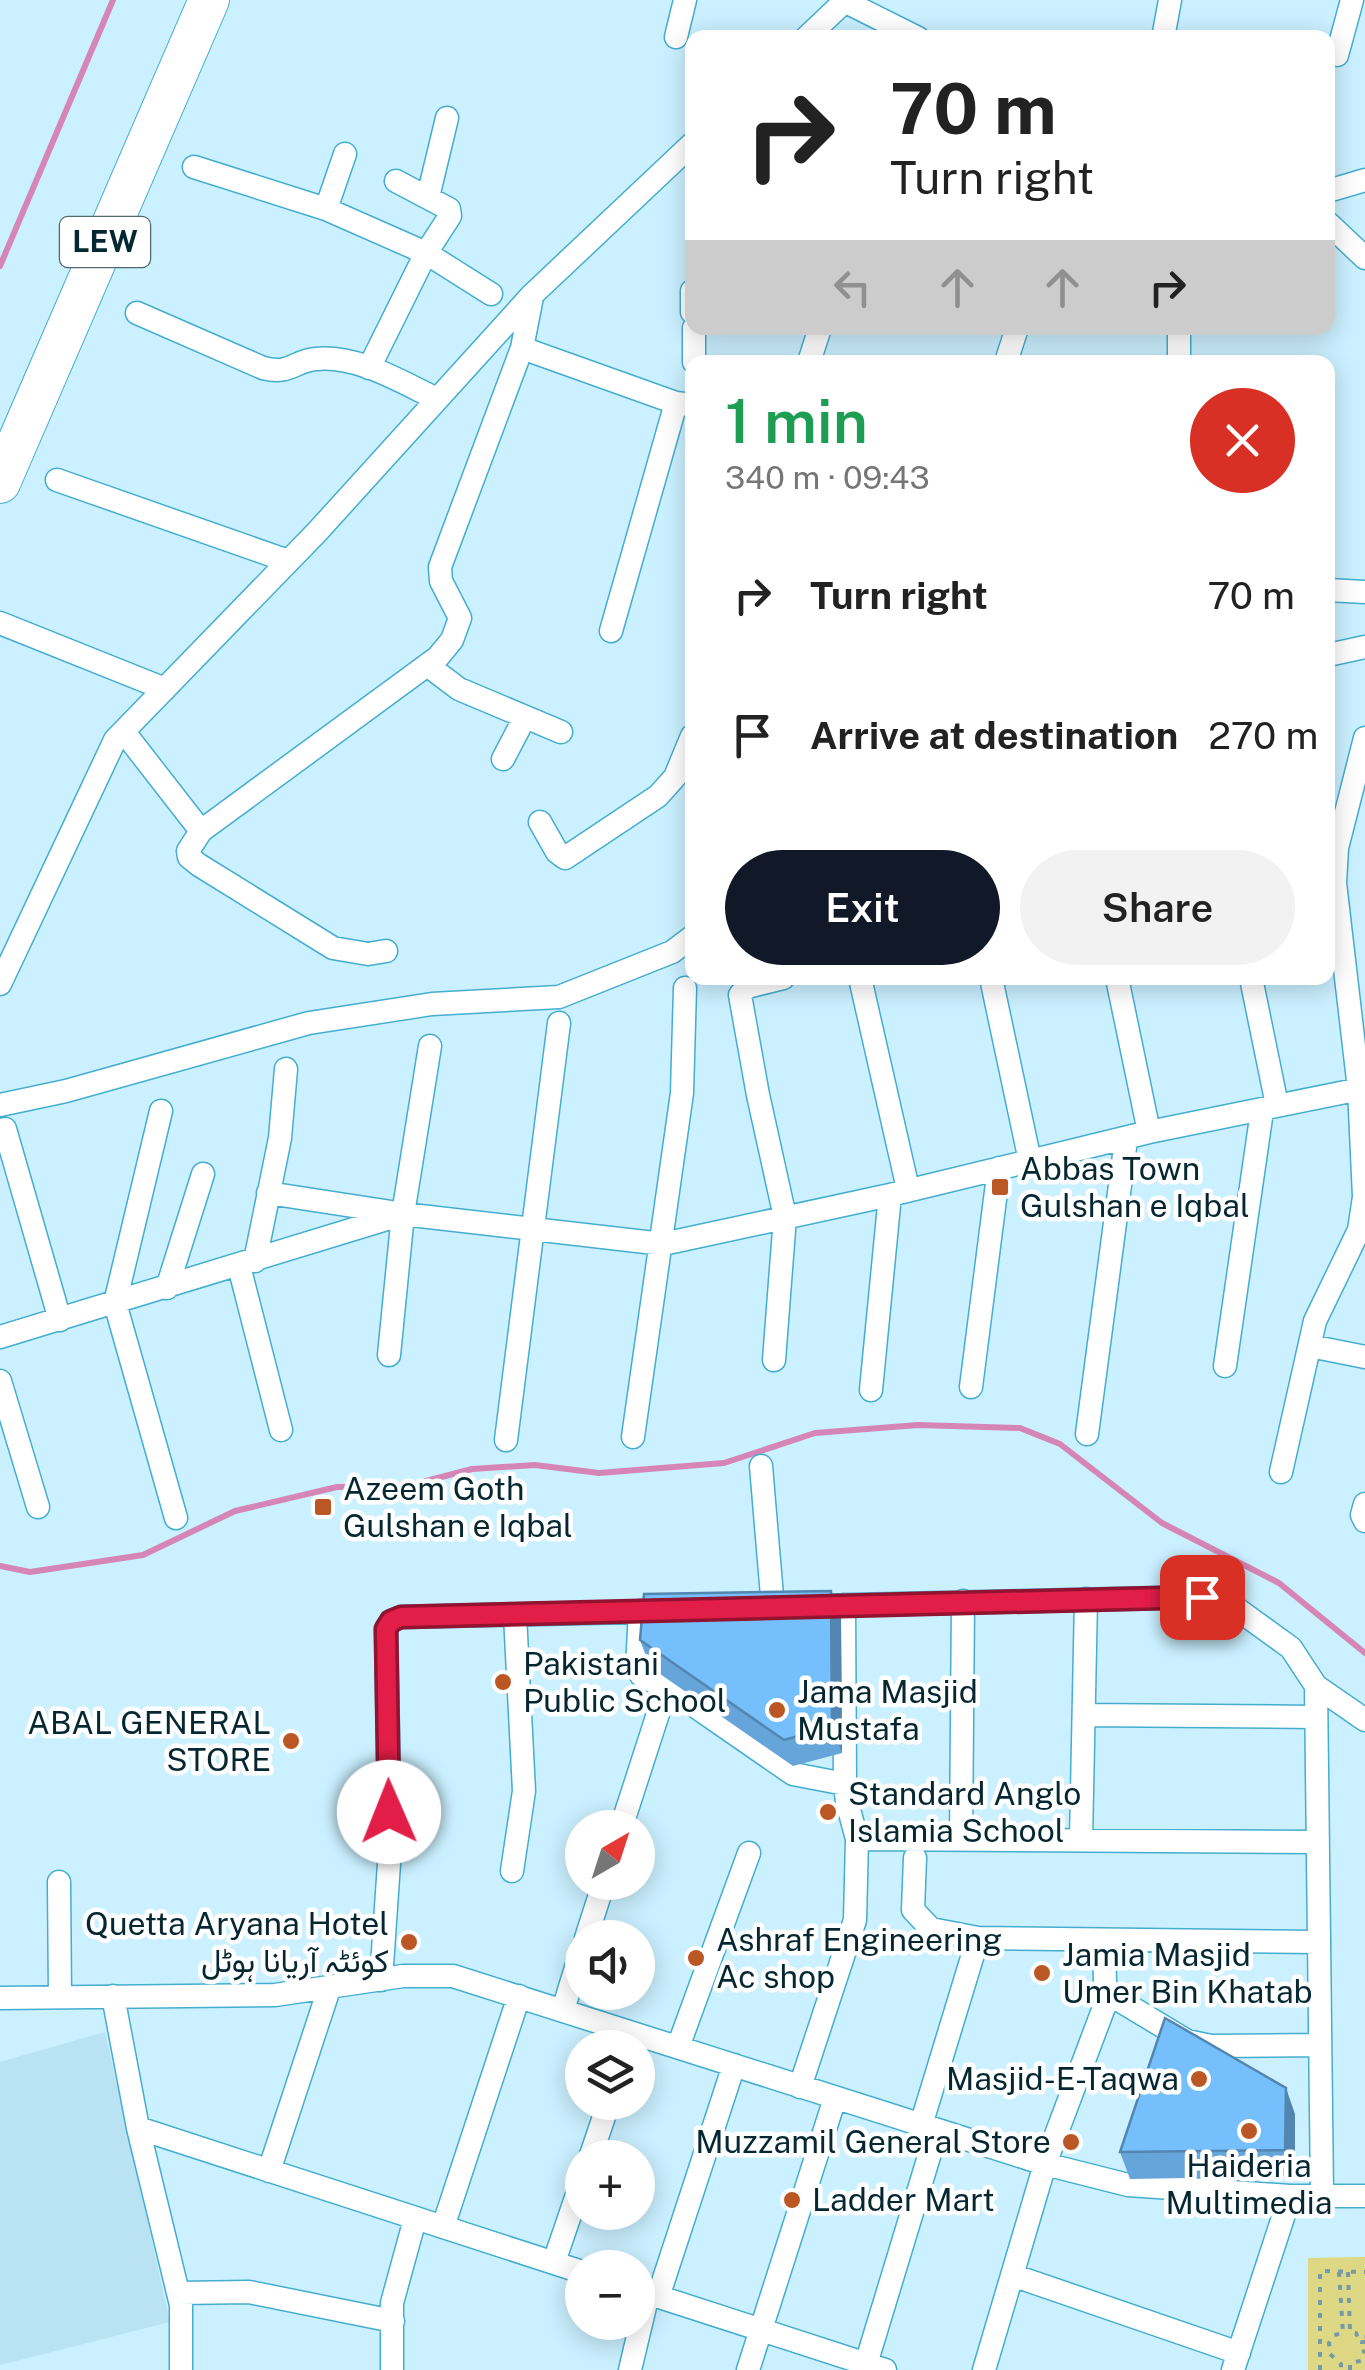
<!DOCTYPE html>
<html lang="en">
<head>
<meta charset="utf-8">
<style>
  body { margin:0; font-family:"Public Sans",Vazirmatn,sans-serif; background:#f2f2f2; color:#222; height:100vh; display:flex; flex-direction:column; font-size:38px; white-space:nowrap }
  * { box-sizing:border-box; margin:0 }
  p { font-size:32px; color:#767676 }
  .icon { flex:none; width:55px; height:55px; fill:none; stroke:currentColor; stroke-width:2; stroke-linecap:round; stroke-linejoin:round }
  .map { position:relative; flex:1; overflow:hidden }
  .sheet { position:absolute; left:685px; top:355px; width:650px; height:630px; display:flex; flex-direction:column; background:#fff; border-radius:20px; box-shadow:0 5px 25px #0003 }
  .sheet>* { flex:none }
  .hud { position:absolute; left:685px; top:30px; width:650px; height:305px; border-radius:20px; box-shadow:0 5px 25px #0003; background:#fff; color:#222; overflow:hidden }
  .needle { width:65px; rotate:39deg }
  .tools { position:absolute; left:565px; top:1810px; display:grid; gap:20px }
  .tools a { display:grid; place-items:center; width:90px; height:90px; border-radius:50%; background:#fff; box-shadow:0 5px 25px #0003; font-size:50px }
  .pin { position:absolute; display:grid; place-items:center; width:85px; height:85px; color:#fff; margin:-42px; border-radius:20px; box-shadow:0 5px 15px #0006 }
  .me { position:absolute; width:110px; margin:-55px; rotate:359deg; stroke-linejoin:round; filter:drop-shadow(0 0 8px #0008) }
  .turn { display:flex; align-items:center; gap:35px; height:210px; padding:0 40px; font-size:45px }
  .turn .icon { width:130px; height:130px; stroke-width:2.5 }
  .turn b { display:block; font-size:70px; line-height:85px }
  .lanes { display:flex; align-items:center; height:95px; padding:0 40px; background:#0003; justify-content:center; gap:50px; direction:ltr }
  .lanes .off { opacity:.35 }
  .round { display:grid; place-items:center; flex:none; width:105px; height:105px; border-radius:52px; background:#f2f2f2 }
  .head { display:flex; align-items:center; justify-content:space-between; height:170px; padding:0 40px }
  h1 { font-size:60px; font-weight:600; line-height:75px; color:#1e9e55 }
  .button { display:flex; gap:20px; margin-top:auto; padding:20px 40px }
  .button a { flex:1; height:115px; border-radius:60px; background:#111827; color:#fff; font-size:40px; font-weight:600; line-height:115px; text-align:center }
  .button a+a { background:#f2f2f2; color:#222 }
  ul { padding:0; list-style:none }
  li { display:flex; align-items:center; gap:30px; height:140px; padding:0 40px }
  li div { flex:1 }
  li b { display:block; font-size:38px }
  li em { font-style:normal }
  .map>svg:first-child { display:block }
</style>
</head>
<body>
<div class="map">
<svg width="1365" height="2370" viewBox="0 0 1365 2370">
  <rect width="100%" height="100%" fill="#cbf0ff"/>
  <path fill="#b9e2f2" d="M105 2032 170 2322 0 2365V2062Z"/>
  <path fill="#ded784" d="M1365 2257V2370H1308V2258Z"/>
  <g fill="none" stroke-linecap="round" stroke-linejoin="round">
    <path stroke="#d686b6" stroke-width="6" d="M0 266 113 0
      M0 1566 30 1572 143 1555 235 1511 337 1487 407 1486 472 1469 535 1465 599 1473 724 1463 815 1433 918 1425 1020 1428 1060 1444 1162 1523 1279 1583 1365 1653"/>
    <defs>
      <path id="minor" d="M842 0 918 38
        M676 37 685 0
        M806 38 846 0
        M1163 38 1170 0
        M1337 55 1352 0
        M194 167 326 209 426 253 491 294
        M1328 191 1365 180
        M428 197 447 118
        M326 209 345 154
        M1328 223 1365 258
        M692 291V312
        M137 313 263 368C291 375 293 361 316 359 358 355 401 382 437 399
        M694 328V362
        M522 348 676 403 692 405
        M809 362 820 328
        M1006 362 1017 328
        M1179 362V328
        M369 368 426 253 450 216 449 209 396 181
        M57 480 288 561
        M1328 590 1365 592
        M0 623 165 689
        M611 631 676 403
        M1328 655 1365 647
        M427 665 459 689 561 732
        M124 732 201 831
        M503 759 525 717
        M540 822 557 852 565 858 658 796 675 777 692 736
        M386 951 368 954 333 948 199 865 189 857 188 851 201 831 438 657 452 640 460 618 441 581 440 567 522 348 532 297
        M860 978 908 1189
        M991 978 1030 1161
        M1117 978 1149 1132
        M1251 978 1277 1105
        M0 984 115 740 317 532 532 295 692 144
        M0 1105 66 1091 309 1023 432 1004 559 997 672 952 692 937
        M161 1111 115 1303 176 1518
        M5 1129 60 1320
        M268 1193 398 1213
        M255 1261 280 1138 286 1069
        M239 1266 281 1430
        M167 1288 203 1174
        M0 1337 403 1214 663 1244 890 1195 1149 1132 1365 1088
        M1310 1346 1365 1357
        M389 1355 403 1214 430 1046
        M774 1360 785 1217 758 1095 740 995 747 987 783 978
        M1225 1366 1262 1111
        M0 1381 38 1507
        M971 1387 999 1168
        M871 1390 890 1195
        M1087 1434 1126 1140
        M633 1437 682 1093 685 988
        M506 1440 559 1023
        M761 1466 773 1608
        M1281 1472 1315 1321 1359 1230 1364 1197 1359 1089 1335 883 1337 848 1365 738
        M1365 1504 1362 1515 1365 1521
        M810 1606 1202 1597 1233 1606 1291 1648 1316 1686 1365 1720
        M640 1611 637 1667 641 1675 686 1700 793 1774 845 1784
        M1316 1686 1322 2194
        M1084 1715 1316 1717
        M621 1828 666 1689
        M857 1839 1317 1842
        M961 1839 963 1601
        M1081 1840 1086 1599
        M915 1858 913 1910 931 1929 978 1938 1317 1942
        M512 1871 524 1791 515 1615
        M59 1882 60 1997
        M586 1938 604 1882
        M1104 1941 1105 1984 1109 1994 1187 2041 1211 2046 1319 2045
        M381 1980 390 1849 386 1629 391 1621 401 1617 673 1611
        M113 1996 138 2128 181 2305V2370
        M0 1998 275 1995 403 1976H453L1045 2164 1128 2185 1290 2196H1365
        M563 2010 582 1948
        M678 2047 749 1853
        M800 2087 855 1920 857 1839 847 1802 845 1784 844 1605
        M921 2125 978 1938
        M138 2128 582 2272
        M590 2158 609 2102
        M269 2171 329 1989
        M443 2227 519 1996
        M554 2262 582 2180
        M1012 2275 1239 2353
        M638 2290 885 2370
        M178 2293 249 2292 393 2321
        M658 2297 734 2065
        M866 2364 937 2130
        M392 2370V2303L415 2219
        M630 2370 648 2294
        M748 2370 835 2098
        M984 2370 1045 2164 1109 1994
        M1233 2370 1290 2196"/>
      <path id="motorway" d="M0 483 209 0"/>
    </defs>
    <use href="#minor" stroke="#44add0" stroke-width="25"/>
    <use href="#motorway" stroke="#44add0" stroke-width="42"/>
    <path stroke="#769aa7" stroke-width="4" stroke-dasharray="5 8" stroke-linecap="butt" d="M1339 2272 1343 2333 1334 2335 1329 2343 1330 2354 1341 2364V2370
      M1348 2272 1350 2332 1356 2333 1358 2338 1365 2337
      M1365 2342H1362V2352L1365 2351
      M1320 2370V2271L1365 2272
      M1350 2370V2363L1365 2360"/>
    <use href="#minor" stroke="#fff" stroke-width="22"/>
    <use href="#motorway" stroke="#fff" stroke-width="40"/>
  </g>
  <path fill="#65a5d9" d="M841 1617 842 1753 793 1766 650 1667 640 1640Z
    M1295 2114V2176L1130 2179 1120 2152Z"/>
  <path fill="#5286b0" d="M831 1591 841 1617 842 1753 832 1726Z
    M1286 2088 1295 2114V2176L1285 2150Z"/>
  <path fill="#75c0fc" stroke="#5286b0" stroke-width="2.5" d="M831 1591 832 1726 784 1740 640 1640 644 1594Z
    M1165 2018 1286 2088 1285 2150 1120 2152Z"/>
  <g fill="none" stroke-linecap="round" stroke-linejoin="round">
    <defs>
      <path id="route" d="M389 1812 386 1629 391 1621 401 1617 1202 1597"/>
    </defs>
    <use href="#route" stroke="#92132f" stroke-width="25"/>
    <use href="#route" stroke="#e11d48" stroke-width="18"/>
  </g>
  <g fill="#bb5725" stroke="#fff" stroke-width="4">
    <rect x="990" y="1177" width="20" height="20" rx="5"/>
    <rect x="313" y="1497" width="20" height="20" rx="5"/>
    <circle cx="503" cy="1682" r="10"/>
    <circle cx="777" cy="1710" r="10"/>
    <circle cx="291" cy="1741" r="10"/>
    <circle cx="828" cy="1812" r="10"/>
    <circle cx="409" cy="1942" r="10"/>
    <circle cx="696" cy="1958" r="10"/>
    <circle cx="1042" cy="1973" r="10"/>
    <circle cx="1199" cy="2079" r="10"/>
    <circle cx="1249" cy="2131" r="10"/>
    <circle cx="1071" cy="2142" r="10"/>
    <circle cx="792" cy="2200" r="10"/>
  </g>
  <g text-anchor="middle" stroke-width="9" stroke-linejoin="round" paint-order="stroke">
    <rect fill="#fff" stroke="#506870" stroke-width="2.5" x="60" y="217" width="90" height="50" rx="8"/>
    <g font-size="30" font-weight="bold" fill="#052732">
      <text x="105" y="252">LEW</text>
    </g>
    <g font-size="32" fill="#052732" stroke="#fff" text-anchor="start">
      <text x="1020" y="1180">Abbas Town<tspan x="1020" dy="37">Gulshan e Iqbal</tspan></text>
      <text x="343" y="1500">Azeem Goth<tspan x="343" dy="37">Gulshan e Iqbal</tspan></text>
      <text x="523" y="1675">Pakistani<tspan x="523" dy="37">Public School</tspan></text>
      <text x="797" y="1703">Jama Masjid<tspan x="797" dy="37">Mustafa</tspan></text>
      <text x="271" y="1734" text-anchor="end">ABAL GENERAL<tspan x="271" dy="37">STORE</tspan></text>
      <text x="848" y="1805">Standard Anglo<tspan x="848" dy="37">Islamia School</tspan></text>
      <text x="389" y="1935" text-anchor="end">Quetta Aryana Hotel<tspan x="389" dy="37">کوئٹہ آریانا ہوٹل</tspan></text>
      <text x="716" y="1951">Ashraf Engineering<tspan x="716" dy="37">Ac shop</tspan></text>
      <text x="1062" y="1966">Jamia Masjid<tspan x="1062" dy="37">Umer Bin Khatab</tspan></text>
      <text x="1179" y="2090" text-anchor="end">Masjid-E-Taqwa</text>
      <text x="1051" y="2153" text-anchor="end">Muzzamil General Store</text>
      <text x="1249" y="2177" text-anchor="middle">Haideria<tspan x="1249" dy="37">Multimedia</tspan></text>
      <text x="812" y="2211">Ladder Mart</text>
    </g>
  </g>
</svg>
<div class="tools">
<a><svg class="needle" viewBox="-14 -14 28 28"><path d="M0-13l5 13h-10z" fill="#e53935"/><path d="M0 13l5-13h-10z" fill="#767676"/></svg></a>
<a><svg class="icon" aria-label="sound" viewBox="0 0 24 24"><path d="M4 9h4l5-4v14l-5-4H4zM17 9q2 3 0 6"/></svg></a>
<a><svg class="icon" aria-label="layers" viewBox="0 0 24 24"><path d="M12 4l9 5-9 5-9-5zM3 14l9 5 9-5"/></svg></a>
<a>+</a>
<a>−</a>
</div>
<div class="pin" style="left:1202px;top:1597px;background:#d93025"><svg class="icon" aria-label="arrive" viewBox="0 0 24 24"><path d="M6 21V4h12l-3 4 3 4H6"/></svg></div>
<svg class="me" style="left:389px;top:1812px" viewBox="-20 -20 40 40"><circle r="19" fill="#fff"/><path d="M0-13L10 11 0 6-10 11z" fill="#e11d48"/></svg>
<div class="hud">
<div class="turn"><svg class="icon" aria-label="right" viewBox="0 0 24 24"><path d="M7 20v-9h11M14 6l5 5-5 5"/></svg><div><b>70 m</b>Turn right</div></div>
<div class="lanes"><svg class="icon off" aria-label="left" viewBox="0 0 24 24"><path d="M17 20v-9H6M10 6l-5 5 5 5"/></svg><svg class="icon off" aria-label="ahead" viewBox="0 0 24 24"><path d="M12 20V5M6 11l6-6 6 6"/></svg><svg class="icon off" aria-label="ahead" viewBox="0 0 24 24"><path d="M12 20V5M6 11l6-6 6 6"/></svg><svg class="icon" aria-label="right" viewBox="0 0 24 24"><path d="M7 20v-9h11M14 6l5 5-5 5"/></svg></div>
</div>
<section class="sheet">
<div class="head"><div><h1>1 min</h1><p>340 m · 09:43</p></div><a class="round" style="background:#d93025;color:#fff"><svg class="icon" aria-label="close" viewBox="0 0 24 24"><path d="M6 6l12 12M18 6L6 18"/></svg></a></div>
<ul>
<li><svg class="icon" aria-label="right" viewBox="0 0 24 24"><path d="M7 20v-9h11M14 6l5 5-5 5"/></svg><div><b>Turn right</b></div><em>70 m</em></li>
<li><svg class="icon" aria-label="arrive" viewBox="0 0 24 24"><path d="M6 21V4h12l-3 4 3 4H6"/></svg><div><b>Arrive at destination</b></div><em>270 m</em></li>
</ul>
<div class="button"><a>Exit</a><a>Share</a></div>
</section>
</div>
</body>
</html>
